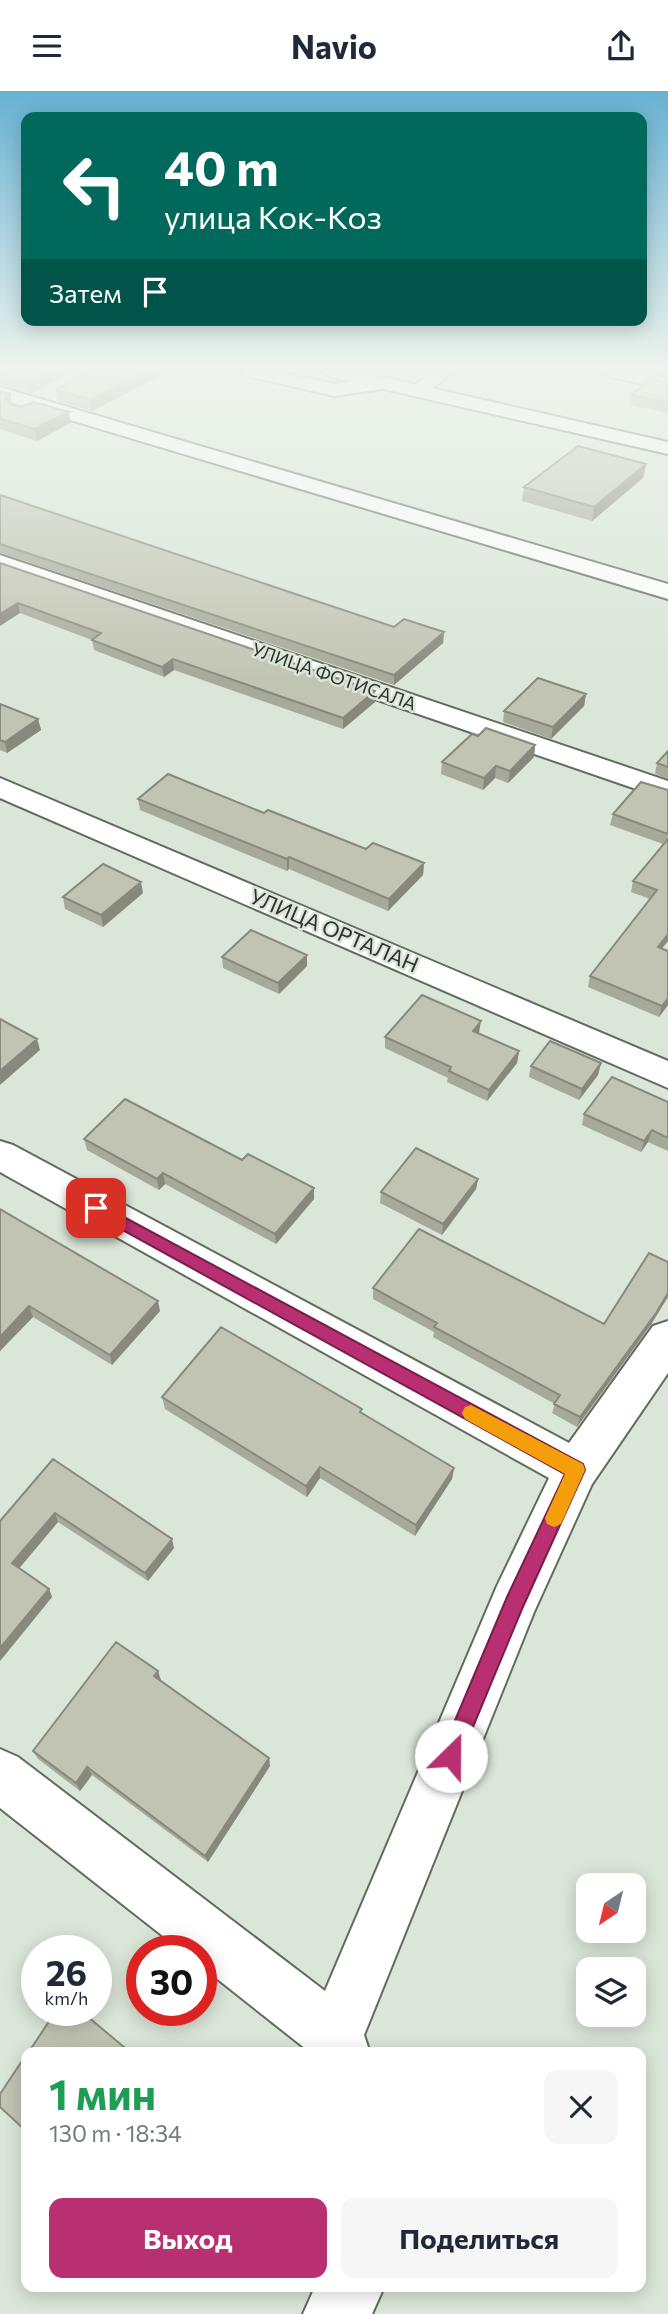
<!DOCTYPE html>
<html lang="ru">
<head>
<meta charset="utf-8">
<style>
  body { margin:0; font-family:Commissioner,sans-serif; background:#f6f6f7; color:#1f2937; height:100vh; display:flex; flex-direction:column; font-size:26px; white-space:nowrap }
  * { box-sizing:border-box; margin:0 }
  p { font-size:23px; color:#747a83 }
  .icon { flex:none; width:38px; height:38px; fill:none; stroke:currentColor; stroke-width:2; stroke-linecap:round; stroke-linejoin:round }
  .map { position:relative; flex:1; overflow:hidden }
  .side { position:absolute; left:21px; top:1956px; width:625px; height:245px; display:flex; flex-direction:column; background:#fff; border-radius:14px; box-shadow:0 4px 18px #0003 }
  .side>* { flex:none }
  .hud { position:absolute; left:21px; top:21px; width:626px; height:214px; border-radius:14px; box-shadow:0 4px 18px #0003; background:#00695c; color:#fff; overflow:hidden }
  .needle { width:46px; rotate:215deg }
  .controls { position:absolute; left:576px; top:1782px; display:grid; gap:14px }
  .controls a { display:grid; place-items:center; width:70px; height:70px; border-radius:14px; background:#fff; box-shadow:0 4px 18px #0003; font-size:35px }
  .speed { position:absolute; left:21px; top:1844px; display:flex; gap:14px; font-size:35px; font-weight:700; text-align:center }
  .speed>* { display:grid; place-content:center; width:91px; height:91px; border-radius:50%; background:#fff; box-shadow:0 4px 18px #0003; line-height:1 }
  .speed small { font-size:18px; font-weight:400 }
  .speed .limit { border:10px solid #d22; background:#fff; color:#111 }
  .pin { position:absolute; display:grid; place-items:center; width:60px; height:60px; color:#fff; margin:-30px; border-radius:14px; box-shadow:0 4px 10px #0006 }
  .me { position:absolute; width:77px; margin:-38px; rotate:23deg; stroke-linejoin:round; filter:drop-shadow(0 0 5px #0008) }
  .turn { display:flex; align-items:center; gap:24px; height:147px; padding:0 28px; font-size:32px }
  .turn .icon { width:91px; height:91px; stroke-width:2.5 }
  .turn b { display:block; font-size:49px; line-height:60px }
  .then { display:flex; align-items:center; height:66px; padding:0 28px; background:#0003; gap:14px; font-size:26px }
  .round { display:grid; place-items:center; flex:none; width:74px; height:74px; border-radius:14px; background:#f6f6f7 }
  .head { display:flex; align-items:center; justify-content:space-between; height:119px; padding:0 28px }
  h1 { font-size:42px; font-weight:700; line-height:52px; color:#1e9e55 }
  .primary-button { display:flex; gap:14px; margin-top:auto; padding:14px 28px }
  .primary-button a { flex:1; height:80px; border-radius:14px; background:#b83071; color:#fff; font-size:28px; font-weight:700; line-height:80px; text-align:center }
  .primary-button a+a { background:#f6f6f7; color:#1f2937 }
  header { display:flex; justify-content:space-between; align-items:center; height:91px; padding:0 28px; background:#fff; font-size:32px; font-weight:700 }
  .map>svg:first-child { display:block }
</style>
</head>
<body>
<header><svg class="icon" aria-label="menu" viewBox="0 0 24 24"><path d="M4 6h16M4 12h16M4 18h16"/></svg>Navio<svg class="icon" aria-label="share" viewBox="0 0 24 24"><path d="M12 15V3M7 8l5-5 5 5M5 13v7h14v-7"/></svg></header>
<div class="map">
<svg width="668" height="2223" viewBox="0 0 668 2223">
  <rect width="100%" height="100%" fill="#dae6d8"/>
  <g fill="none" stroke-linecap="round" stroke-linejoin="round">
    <defs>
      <path id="minor" d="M240 280H276L334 293 382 286 392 292 382 298 334 305 243 284Z
        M432 280H454L425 304H411L408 300Z
        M602 280H638L668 287V299L605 284Z
        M0 296 668 493V508L0 308Z
        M0 464 668 690V709L0 479Z
        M0 687 668 970V997L0 707Z
        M0 1050 13 1054 569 1352 653 1235 668 1230V1282L592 1393 534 1521 364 1944 370 1962H311L201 1875V1860H182L0 1717V1658L18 1666 325 1900 497 1495 549 1387 0 1081Z
        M315 2196H384L372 2223H303Z"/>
      <path id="major" d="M321 280H357L668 351V363L331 286Z"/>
    </defs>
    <use href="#minor" stroke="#616c5f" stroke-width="4"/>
    <use href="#major" stroke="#616c5f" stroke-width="4"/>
    <use href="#minor" fill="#fff" fill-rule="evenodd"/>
    <use href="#major" fill="#fff" fill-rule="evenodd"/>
  </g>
  <path fill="#a7a99a" d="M0 280H72L32 302 0 294Z
    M88 280H169L92 320 58 310 56 299Z
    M662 280H668V285L661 283Z
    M668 291V322L631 314 632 304Z
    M0 300 12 315 70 332 37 350 0 338Z
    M646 373 643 387 592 430 522 410 524 396Z
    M0 404 394 536 444 541 443 552 394 594 0 462Z
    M0 472 375 600V611L343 638 174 579 164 586 94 559 92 549 20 522Z
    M586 603 584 615 551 648 503 631 504 620Z
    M0 613 38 628 41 639 7 662 0 659Z
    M478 645 535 654 534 666 508 692 495 687 483 699 441 683 442 671Z
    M668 660V688L655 683 657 672Z
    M668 699V850L662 857 668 914 659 926 588 896 590 885 650 808 631 801 633 790 663 753 610 734 613 723Z
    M138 708 264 722 366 758 424 772 423 784 388 820 289 778 287 780 140 719Z
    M143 802 103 836 65 818 63 806Z
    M222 866 307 875 279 903 223 877Z
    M479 942 519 960 517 972 487 1010 447 991 448 987 385 957V946Z
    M601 972 598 984 579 1009 529 986 531 975Z
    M668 1011V1060L648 1051 641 1061 582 1034 584 1023Z
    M84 1048 242 1069 314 1097V1108L276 1153 165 1093 159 1099 87 1059Z
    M478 1088 476 1098 442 1144 380 1112 381 1101Z
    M0 1118 160 1220 112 1274 33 1226 0 1260Z
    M373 1197 604 1233 652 1232 577 1336 552 1322 555 1313 433 1246 434 1241 373 1208Z
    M162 1306 362 1323 454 1377 452 1388 415 1445 320 1387 307 1406 165 1318Z
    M53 1368 174 1457 148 1490 58 1431 19 1477 49 1498 52 1506 0 1570V1430Z
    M161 1589 160 1590 269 1667 270 1675 208 1771 92 1684 80 1700 38 1668 33 1660Z"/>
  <path fill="#88897d" d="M51 280H72L32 302 30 291Z
    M148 280H169L92 320 91 309Z
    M10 303 12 314 8 319 6 308Z
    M69 321 70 332 37 350 35 338Z
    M646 373 643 387 592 430 594 416Z
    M18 512 20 522 0 535V523Z
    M444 541 443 552 394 594V584Z
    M173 568 174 579 164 586 162 576Z
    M375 600V611L343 638V627Z
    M586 603 584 615 551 648 553 636Z
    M38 628 41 639 7 662 5 651Z
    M535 654 534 666 508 692 510 680Z
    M496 675 495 687 483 699 484 687Z
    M289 766V778L287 780V768Z
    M424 772 423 784 388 820 389 808Z
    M141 791 143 802 103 836 101 824Z
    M668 843V850L655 866 658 856Z
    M307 864V875L279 903 278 892Z
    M668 907V914L659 926 662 915Z
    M481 930 479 942 473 940Z
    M37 948 40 959 0 994V980Z
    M519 960 517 972 487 1010 489 999Z
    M601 972 598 984 579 1009 582 998Z
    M652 1039 648 1051 641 1061 644 1050Z
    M163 1082 165 1093 159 1099 157 1088Z
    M478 1088 476 1098 442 1144 443 1133Z
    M314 1097V1108L276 1153 275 1143Z
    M668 1202V1206L652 1232 577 1336 580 1326Z
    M158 1210 160 1220 112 1274 110 1264Z
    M29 1215 33 1226 0 1260V1246Z
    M320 1376V1387L307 1406 306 1395Z
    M454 1377 452 1388 415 1445 416 1434Z
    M55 1422 58 1431 17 1480 12 1472Z
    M172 1448 174 1457 148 1490 145 1482Z
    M49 1498 52 1506 0 1570V1557Z
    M158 1580 161 1589 157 1595 154 1585Z
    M269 1667 270 1675 208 1771 205 1765Z
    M87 1676 92 1684 80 1700 76 1692Z"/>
  <path fill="#c2c4b3" stroke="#88897d" stroke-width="2" d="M0 280H51L30 291 0 284Z
    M88 280H148L91 309 56 299Z
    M649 288 668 291V312L632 304Z
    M0 300 10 303 6 308 11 314 20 316 34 311 69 321 35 338 0 328Z
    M578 355 646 373 594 416 524 396Z
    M0 404 394 536 404 528 444 541 394 584 0 453Z
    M0 472 375 600 343 627 173 568 162 576 92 549 101 542 18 512 0 523Z
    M538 587 586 603 553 636 504 620Z
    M0 613 38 628 5 651 0 649Z
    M486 637 535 654 510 680 496 675 484 687 442 671 472 643 478 645Z
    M668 660V676L657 672Z
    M168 683 264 722 268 719 366 758 373 752 424 772 389 808 289 766 287 768 138 708Z
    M641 691 668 699V743L613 723Z
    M668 748V843L658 856 668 860V907L662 915 590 885 657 799 633 790Z
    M103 773 141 791 101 824 63 806Z
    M251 839 307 864 278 892 222 866Z
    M422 904 481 930 473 940 519 960 489 999 449 980 451 976 385 946Z
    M0 928 37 948 0 980Z
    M550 950 601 972 582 998 531 975Z
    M612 986 668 1011V1047L652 1039 644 1050 584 1023Z
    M125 1008 242 1069 248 1063 314 1097 275 1143 163 1082 157 1088 84 1048Z
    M416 1057 478 1088 443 1133 381 1101Z
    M0 1118 158 1210 110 1264 29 1215 0 1246Z
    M419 1138 604 1233 649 1162 668 1171V1202L656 1222 580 1326 554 1313 560 1304 434 1236 437 1232 373 1197Z
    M221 1236 362 1318 360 1321 454 1377 416 1434 320 1376 306 1395 162 1306Z
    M53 1368 172 1448 145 1482 55 1422 12 1472 49 1498 0 1557V1430Z
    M116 1551 158 1580 154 1585 269 1667 205 1765 87 1676 76 1692 33 1660Z
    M56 1920H81L131 1962H28Z
    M26 1964V2040L0 2016V2003Z"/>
  <linearGradient id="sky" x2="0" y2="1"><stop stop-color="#67b1d2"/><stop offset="0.47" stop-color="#eef4ed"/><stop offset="1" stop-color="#eef4ed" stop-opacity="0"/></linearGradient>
  <rect width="668" height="591" fill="url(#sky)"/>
  <path fill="#b83071" stroke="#781f49" stroke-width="2" d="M96 1111 583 1373 585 1379 522 1518 458 1672 451 1675 443 1672 440 1665 507 1506 565 1383 90 1121 88 1117 90 1112Z"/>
  <path fill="#f59e0b" d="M471 1314 583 1373 585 1379 561 1433 554 1436 547 1433 545 1427 565 1383 465 1328 462 1322 465 1316Z"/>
  <g text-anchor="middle" stroke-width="5" stroke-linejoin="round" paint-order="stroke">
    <g font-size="18" fill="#2d322c" stroke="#dae6d8">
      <text transform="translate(334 586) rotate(19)" y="6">УЛИЦА ФОТИСАЛА</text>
    </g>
    <g font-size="21" fill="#2d322c" stroke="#dae6d8">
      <text transform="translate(334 840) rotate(23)" y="7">УЛИЦА ОРТАЛАН</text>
    </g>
  </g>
</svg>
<div class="controls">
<a><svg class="needle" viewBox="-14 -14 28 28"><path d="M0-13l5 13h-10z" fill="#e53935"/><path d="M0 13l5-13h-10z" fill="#747a83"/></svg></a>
<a><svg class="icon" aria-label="layers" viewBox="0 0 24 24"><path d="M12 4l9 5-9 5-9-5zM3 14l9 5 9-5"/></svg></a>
</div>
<div class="speed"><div>26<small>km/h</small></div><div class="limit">30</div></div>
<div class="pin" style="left:96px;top:1117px;background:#d93025"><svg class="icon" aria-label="arrive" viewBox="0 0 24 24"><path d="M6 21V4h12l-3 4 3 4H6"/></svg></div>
<svg class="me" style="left:451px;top:1665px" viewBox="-20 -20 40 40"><circle r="19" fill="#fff"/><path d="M0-13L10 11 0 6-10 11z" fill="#b83071"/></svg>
<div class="hud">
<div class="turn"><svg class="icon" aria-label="left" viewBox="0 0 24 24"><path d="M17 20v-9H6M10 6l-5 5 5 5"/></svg><div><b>40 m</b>улица Кок-Коз</div></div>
<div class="then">Затем<svg class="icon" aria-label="arrive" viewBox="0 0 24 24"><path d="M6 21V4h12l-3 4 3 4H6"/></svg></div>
</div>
<section class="side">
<div class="head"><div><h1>1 мин</h1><p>130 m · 18:34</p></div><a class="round"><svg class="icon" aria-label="close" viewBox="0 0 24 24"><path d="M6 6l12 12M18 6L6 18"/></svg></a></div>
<div class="primary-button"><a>Выход</a><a>Поделиться</a></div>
</section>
</div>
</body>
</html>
